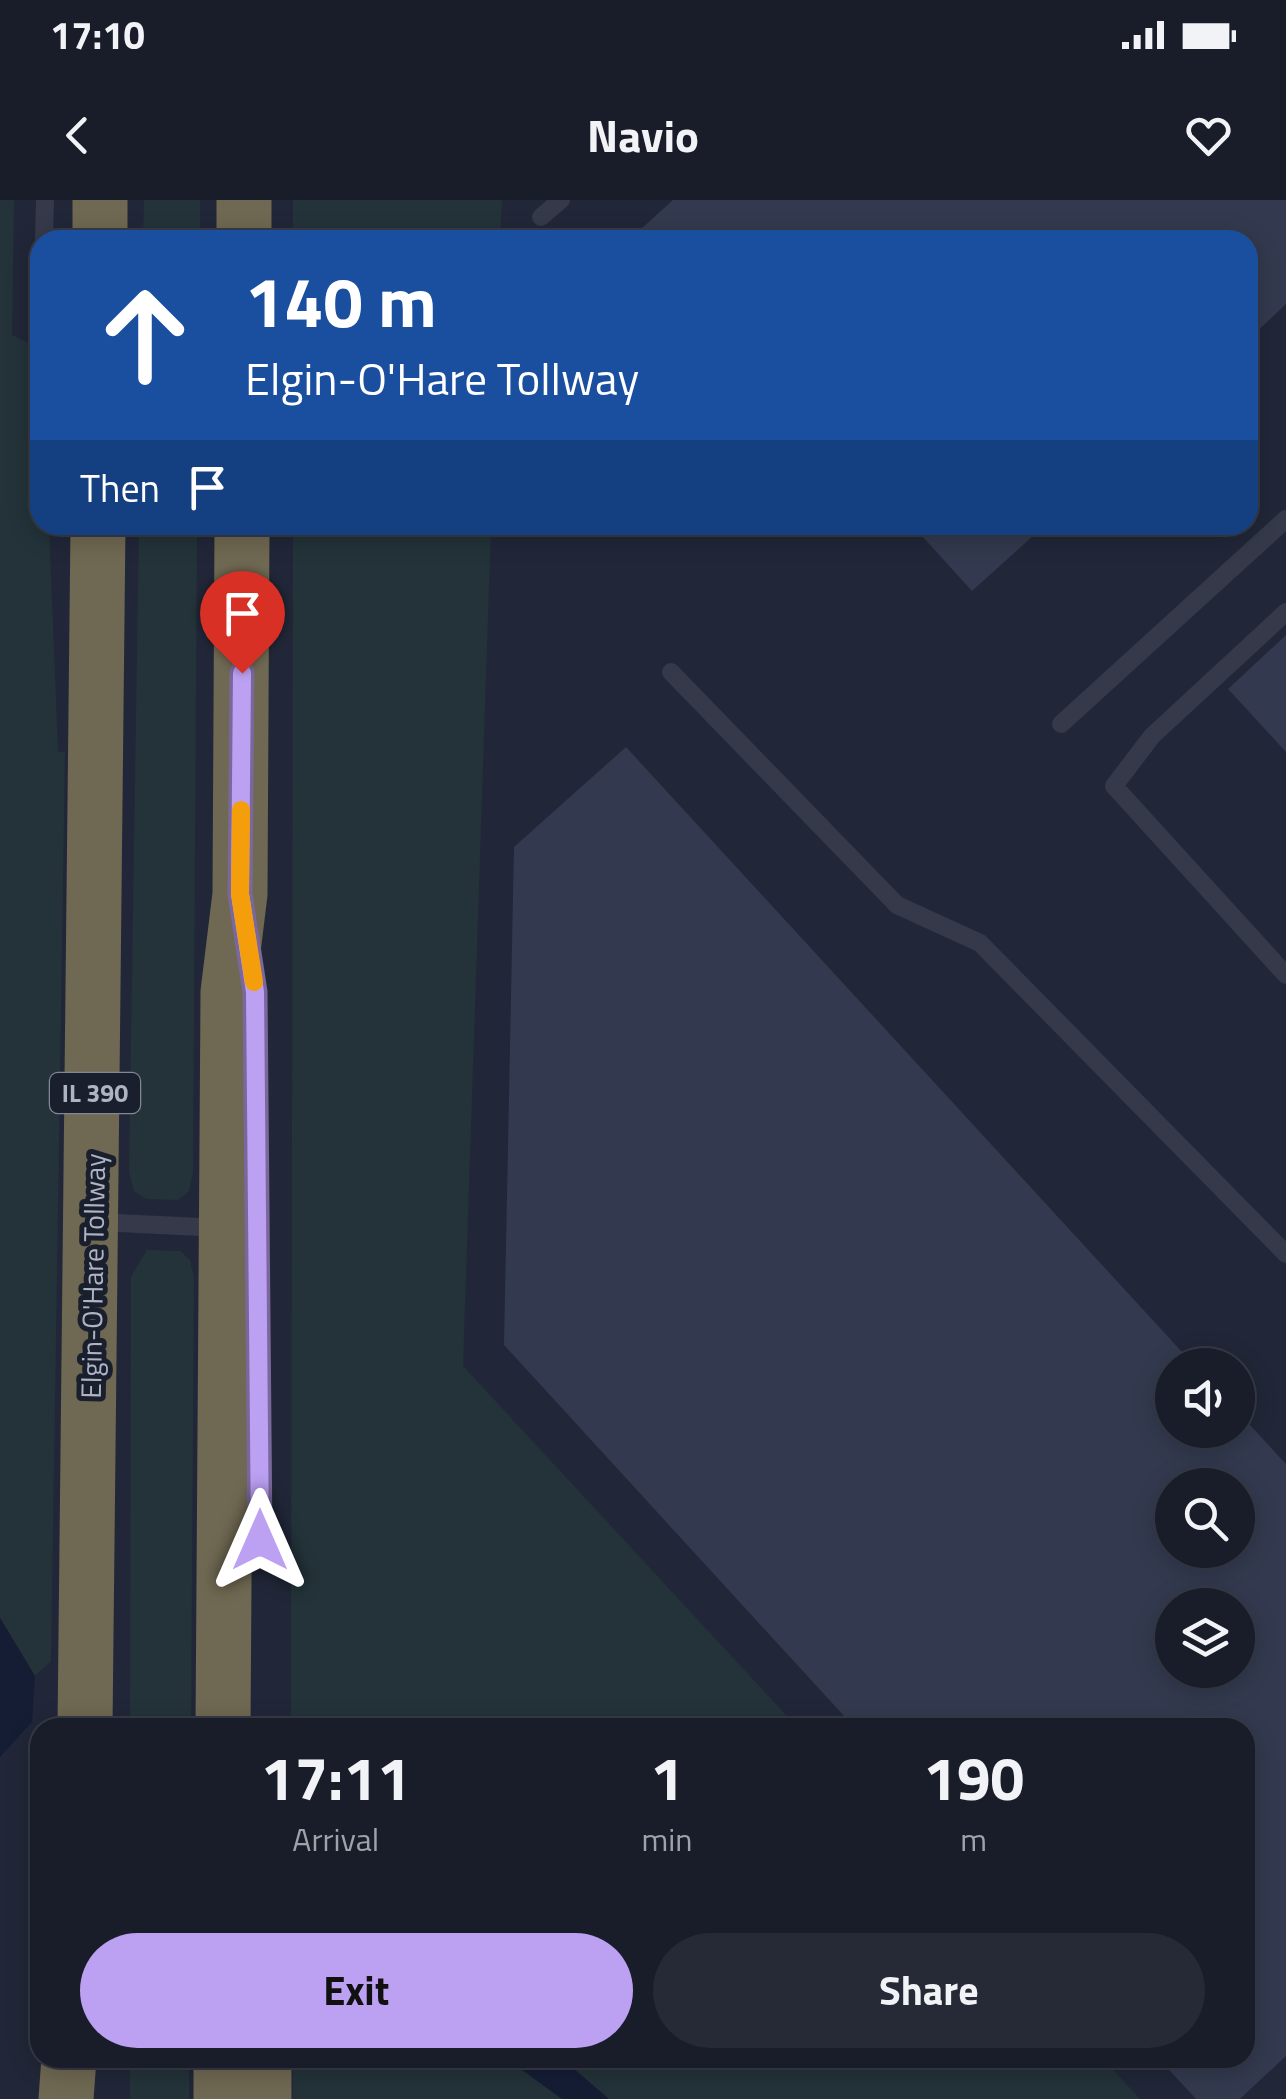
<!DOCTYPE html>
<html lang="en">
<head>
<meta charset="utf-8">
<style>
  body { margin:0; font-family:"Titillium Web",sans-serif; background:#262a36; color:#f1f3f6; height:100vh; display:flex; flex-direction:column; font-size:38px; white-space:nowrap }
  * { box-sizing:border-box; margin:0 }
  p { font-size:32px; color:#9fa2a8 }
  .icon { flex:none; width:55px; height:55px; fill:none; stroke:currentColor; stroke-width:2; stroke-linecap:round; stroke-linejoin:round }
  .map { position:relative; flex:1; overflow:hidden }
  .details { position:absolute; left:30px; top:1518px; width:1225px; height:350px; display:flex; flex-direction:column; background:#191d2a; border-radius:30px; box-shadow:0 5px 25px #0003,0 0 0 2px #373b47 }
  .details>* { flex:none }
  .guide { position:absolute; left:30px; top:30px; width:1228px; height:305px; border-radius:30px; box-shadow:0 5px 25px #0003,0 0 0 2px #373b47; background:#1a4fa0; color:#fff; overflow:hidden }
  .tools { position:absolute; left:1155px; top:1148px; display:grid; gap:20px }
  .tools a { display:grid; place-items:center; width:100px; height:100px; border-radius:50%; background:#191d2a; box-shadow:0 5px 25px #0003,0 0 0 2px #373b47; font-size:50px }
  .pin { position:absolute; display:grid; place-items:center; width:85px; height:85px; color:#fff; margin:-102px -42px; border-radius:50% 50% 50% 0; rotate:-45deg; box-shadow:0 0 10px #0007 }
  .pin .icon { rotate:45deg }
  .me { position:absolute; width:110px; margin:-55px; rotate:0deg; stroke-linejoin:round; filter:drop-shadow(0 0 8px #0008) }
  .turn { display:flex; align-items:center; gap:35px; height:210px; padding:0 50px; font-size:45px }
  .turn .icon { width:130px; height:130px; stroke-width:2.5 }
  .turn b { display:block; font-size:70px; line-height:85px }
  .then { display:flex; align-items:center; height:95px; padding:0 50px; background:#0003; gap:20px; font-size:38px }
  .eta { display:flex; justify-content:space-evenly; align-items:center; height:170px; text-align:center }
  .eta b { font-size:60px; font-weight:700; line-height:70px }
  .cta { display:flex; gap:20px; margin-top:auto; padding:20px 50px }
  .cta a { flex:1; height:115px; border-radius:60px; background:#bca0f2; color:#111; font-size:40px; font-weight:700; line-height:115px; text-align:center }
  .cta a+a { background:#262a36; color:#f1f3f6 }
  .status { display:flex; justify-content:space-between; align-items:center; height:70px; padding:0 50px; background:#191d2a; direction:ltr }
  .status svg { height:28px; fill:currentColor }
  header { display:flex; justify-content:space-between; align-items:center; height:130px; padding:0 50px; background:#191d2a; font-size:45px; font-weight:700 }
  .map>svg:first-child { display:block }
</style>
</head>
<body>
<div class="status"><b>17:10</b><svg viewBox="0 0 49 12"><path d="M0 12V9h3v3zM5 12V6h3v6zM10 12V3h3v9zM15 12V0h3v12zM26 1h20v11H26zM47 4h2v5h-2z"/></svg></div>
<header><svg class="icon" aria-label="back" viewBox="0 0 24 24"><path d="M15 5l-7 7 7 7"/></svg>Navio<svg class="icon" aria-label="heart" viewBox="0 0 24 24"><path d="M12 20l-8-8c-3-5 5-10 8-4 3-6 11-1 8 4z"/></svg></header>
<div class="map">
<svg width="1286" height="1899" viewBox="0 0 1286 1899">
  <rect width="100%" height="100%" fill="#212738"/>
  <path fill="#233339" d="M0 0H14L12 135 40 148V325H49L58 552H65L51 1461 35 1476 0 1418Z
    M144 0H200V40H143Z
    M293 0H502L500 40H293Z
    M139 325H197L193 973 189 991 178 1000 146 999 134 991 129 972Z
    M293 325H491L463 1166 797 1527H291Z
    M147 1050 180 1051 190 1060 194 1077 191 1527H130L131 1077Z
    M130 1858H189V1899H130Z
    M293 1858H506L562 1899H293Z
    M561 1858H1102L1140 1899H609Z"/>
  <path fill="#151d35" d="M0 1418 35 1476 32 1522 0 1557Z
    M506 1858H561L609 1899H562Z"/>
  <path fill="#333a4f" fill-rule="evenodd" d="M673 0H1286V104L1248 140V40H651L641 29Z
    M912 325H1045L972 391Z
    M1286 435V552L1228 489Z
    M626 547 1194 1165H1172V1230H1238V1212L1286 1264V1856L1240 1899H1196L1158 1858H1245V1528H855L504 1145 514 647ZM1172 1285H1238V1350H1172ZM1172 1405H1238V1470H1172Z"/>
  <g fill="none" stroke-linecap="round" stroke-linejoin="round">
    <path stroke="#353949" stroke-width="18" d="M541 17 561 0
      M44 40 45 0
      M1286 412 1152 536 1114 586 1286 775
      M671 472 897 705 980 743 1286 1054
      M1061 524 1286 319
      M97 1022 221 1028"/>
    <path stroke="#6f6852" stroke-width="55" d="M100 40V0
      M244 40V0
      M85 1528 98 325
      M223 1528 228 792 240 694 242 325
      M264 1858V1899
      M66 1899 69 1858
      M221 1899V1858"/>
  </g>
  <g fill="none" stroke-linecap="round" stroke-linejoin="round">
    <defs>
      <path id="route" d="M242 473 240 694 255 792 260 1340"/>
    </defs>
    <use href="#route" stroke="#7a689d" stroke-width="25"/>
    <use href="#route" stroke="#bca0f2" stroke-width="18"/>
    <path stroke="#f59e0b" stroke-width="18" d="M241 610 240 694 254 782"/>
  </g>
  <g text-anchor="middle" stroke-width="10" stroke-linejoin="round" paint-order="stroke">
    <rect fill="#1a1f2d" stroke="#828797" stroke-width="2.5" x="50" y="873" width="90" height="40" rx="8"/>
    <g font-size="25" font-weight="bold" fill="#afb4c5">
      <text x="95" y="902">IL 390</text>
    </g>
    <g font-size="28" fill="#afb4c5" stroke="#1a1f2d">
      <text transform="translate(93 1076) rotate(-89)" y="10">Elgin-O'Hare Tollway</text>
    </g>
  </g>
</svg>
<div class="tools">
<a><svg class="icon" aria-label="sound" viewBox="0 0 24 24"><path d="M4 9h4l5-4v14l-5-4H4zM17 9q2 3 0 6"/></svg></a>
<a><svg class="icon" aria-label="search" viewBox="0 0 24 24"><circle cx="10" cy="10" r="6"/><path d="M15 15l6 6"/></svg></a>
<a><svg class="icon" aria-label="layers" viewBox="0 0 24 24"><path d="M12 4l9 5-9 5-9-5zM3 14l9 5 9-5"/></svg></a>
</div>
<div class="pin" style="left:242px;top:473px;background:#d93025"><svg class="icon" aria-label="arrive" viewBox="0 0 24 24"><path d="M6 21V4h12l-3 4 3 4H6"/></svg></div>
<svg class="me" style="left:260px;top:1340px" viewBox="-20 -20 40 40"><path d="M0-17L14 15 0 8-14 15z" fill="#bca0f2" stroke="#fff" stroke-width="4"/></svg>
<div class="guide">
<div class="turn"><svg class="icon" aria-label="ahead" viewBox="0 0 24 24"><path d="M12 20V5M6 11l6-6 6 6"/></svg><div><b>140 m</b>Elgin-O'Hare Tollway</div></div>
<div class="then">Then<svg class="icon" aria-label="arrive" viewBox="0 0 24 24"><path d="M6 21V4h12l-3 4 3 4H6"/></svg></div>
</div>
<section class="details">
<div class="eta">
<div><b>17:11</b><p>Arrival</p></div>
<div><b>1</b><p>min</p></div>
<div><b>190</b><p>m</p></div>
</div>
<div class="cta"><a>Exit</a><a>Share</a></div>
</section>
</div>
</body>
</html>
